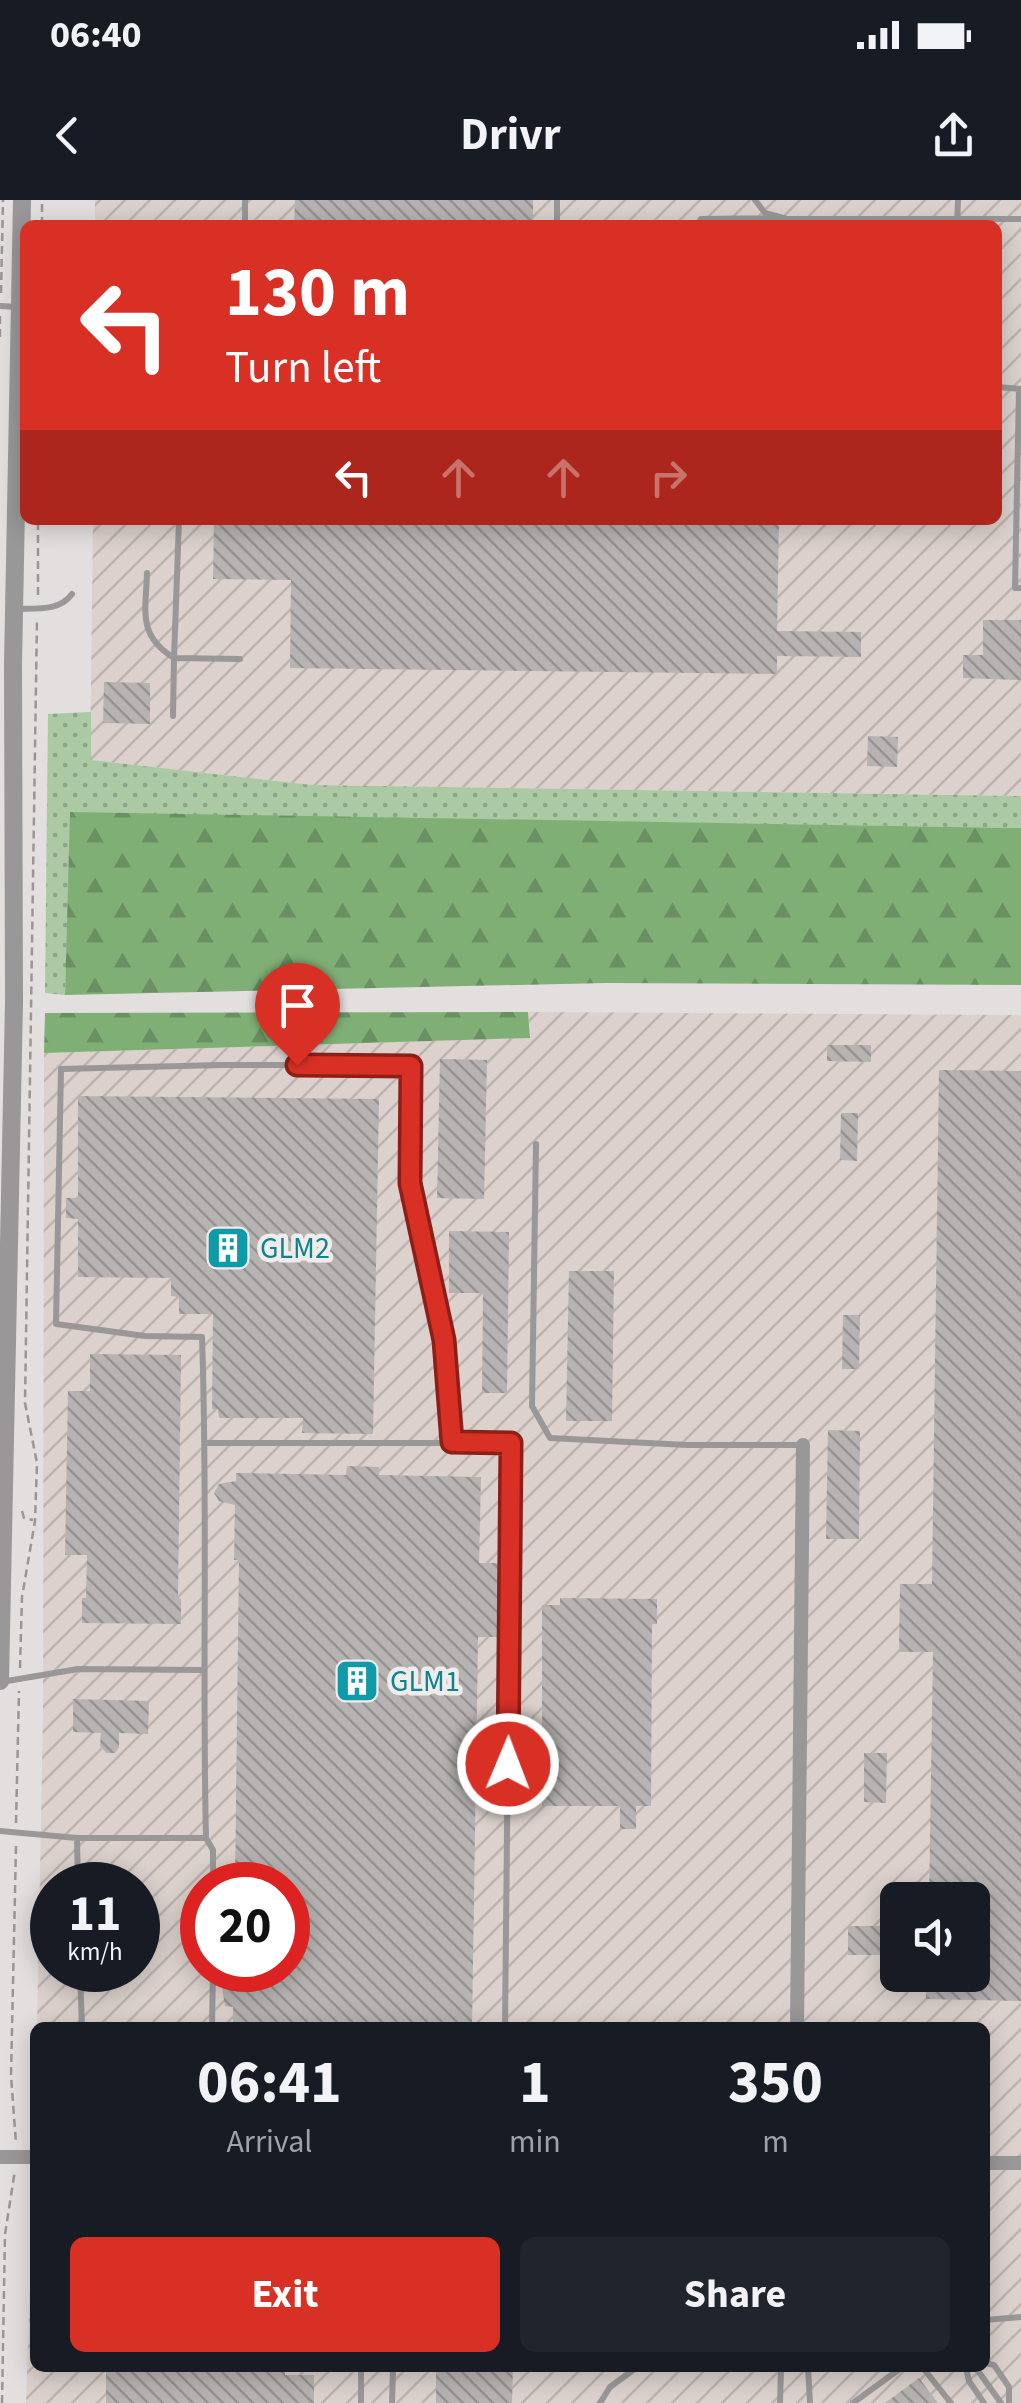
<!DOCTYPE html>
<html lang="en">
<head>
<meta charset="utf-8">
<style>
  body { margin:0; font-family:"Source Sans 3",sans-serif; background:#20242c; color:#f1f3f6; height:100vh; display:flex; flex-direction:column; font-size:38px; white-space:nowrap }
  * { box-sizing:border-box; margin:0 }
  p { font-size:32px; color:#9ea1a6 }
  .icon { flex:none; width:55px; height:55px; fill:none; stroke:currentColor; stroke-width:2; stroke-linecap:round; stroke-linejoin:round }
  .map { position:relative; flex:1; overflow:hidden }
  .side { position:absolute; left:30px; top:1822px; width:960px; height:350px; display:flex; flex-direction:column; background:#171b24; border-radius:15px; box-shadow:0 5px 25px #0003 }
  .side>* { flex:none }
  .top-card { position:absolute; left:20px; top:20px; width:982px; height:305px; border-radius:15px; box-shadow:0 5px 25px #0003; background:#d93025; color:#fff; overflow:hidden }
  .controls { position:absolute; left:880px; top:1682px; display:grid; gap:20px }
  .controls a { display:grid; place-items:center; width:110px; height:110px; border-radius:15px; background:#171b24; box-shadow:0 5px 25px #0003; font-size:50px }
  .speed { position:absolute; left:30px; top:1662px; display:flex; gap:20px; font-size:50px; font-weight:700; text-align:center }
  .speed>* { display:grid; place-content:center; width:130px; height:130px; border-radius:50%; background:#171b24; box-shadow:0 5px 25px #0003; line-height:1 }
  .speed small { font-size:25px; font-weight:400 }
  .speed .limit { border:15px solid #d22; background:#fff; color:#111 }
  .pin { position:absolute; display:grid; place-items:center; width:85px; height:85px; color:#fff; margin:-102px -42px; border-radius:50% 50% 50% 0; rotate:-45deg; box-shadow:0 0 10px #0007 }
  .pin .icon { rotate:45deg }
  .me { position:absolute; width:110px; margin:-55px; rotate:1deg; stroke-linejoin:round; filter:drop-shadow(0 0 8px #0008) }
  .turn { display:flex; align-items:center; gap:35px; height:210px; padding:0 40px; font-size:45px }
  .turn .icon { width:130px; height:130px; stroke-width:2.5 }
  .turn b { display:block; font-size:70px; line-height:85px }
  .lanes { display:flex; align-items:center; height:95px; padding:0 40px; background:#0003; justify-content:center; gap:50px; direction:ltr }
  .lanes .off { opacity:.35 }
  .eta { display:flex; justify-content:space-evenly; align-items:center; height:170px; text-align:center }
  .eta b { font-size:60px; font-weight:700; line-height:70px }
  .primary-button { display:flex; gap:20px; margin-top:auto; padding:20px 40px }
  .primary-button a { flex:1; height:115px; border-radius:15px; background:#d93025; color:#fff; font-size:40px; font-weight:700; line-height:115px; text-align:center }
  .primary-button a+a { background:#20242c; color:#f1f3f6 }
  .status { display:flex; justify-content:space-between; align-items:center; height:70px; padding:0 50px; background:#171b24; direction:ltr }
  .status svg { height:28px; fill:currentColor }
  header { display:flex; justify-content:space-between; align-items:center; height:130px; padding:0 40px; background:#171b24; font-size:45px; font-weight:700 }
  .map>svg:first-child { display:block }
</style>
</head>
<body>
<div class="status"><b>06:40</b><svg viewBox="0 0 49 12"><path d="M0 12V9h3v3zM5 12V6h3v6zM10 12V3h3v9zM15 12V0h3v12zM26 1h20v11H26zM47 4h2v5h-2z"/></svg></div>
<header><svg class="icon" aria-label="back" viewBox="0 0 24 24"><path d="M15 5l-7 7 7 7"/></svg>Drivr<svg class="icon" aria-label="share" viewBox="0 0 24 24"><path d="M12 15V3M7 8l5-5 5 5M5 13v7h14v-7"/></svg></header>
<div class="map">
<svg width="1021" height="2203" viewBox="0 0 1021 2203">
  <defs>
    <pattern id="industrial-furrows" width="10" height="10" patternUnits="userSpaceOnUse" patternTransform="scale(2.5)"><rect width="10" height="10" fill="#dcd1cc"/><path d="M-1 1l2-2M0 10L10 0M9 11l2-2" fill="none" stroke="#bdb4b0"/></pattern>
    <pattern id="grass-dots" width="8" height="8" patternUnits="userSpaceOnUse" patternTransform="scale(2.5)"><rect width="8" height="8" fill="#abcaa4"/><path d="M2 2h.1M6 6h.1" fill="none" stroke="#8ca586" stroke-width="1.8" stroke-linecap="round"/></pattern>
    <pattern id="forest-firs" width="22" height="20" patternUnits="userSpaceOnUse" patternTransform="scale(2.5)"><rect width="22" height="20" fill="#80af76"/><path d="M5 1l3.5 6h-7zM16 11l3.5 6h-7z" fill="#6a8f62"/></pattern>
    <pattern id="building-back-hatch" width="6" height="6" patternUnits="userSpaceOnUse" patternTransform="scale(2.5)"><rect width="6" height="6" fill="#b6b3b2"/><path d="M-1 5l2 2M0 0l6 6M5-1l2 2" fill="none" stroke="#959292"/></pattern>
  </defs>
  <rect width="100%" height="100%" fill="#e3dfde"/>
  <path fill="url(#industrial-furrows)" fill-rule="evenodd" d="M95 0H1021V596L312 585 90 560 93 320H998V25H95Z
    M528 812 1021 815V2203H26L35 1941V2168H985V1828L37 1827 43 1516 44 853 530 838ZM52 1685H138V1770H52ZM202 1685H288V1770H202ZM898 1700H972V1775H898Z"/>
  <path fill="url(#grass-dots)" d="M91 512V560L312 585 1021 596V628L71 613 65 795 45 793 48 514Z"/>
  <path fill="url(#forest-firs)" d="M70 612 1021 628V785L605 783 65 795Z
    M528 812 530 838 44 853 45 813Z"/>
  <path fill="url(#building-back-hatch)" d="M295 0H533V25H294Z
    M214 320H779L777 431 861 432V457L777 456V474L290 468 291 380 213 379Z
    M983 420H1021V480L963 478V455H983Z
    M104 482 150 483V524L103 523Z
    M868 536 898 537 897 567 867 566Z
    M827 845H871V862L827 861Z
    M440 859 487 860 484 999 437 998Z
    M939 870 1021 871V1801L926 1799V1775H972V1700H929L933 1452H899L900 1384H932Z
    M78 896 379 899 373 1234 302 1233 303 1218H219L218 1209H212L213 1114H179V1097L171 1096V1078L78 1077V1019L66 1018V998H78Z
    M841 913H858L857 961 840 960Z
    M449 1031 509 1032 507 1193H482L483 1093H449Z
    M569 1071H614L612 1221H566Z
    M843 1115H860L859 1169H842Z
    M90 1154 181 1155 178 1398 181 1399V1424L82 1423V1398H86L87 1355H65L68 1191H90Z
    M828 1230 860 1231 859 1339H826Z
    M347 1266 379 1267V1275L481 1277 479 1363H503L502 1437H478L472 1828H233V1807L225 1806 222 1787 234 1785V1770H288V1685H235L239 1360H234L235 1305 219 1301 214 1293 219 1284 236 1281V1273L346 1275Z
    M560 1398 657 1399V1424H652L651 1606H636V1629H620V1606H542V1405H560Z
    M73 1499 149 1501 148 1534 119 1533V1547L115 1553H106L100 1546 101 1533 73 1532Z
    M864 1553H887L886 1603 864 1602Z
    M848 1726H898V1755H848Z
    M106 2168H285V2175H314V2203H106Z
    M436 2168H513L512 2203H436Z
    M919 2178 938 2203H885Z"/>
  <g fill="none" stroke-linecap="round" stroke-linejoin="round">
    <path stroke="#9a9696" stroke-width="2.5" stroke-dasharray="8 5" stroke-linecap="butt" d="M42 25V0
      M1 93 3 0
      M0 137V116
      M38 395V320
      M22 1311 24 1318 33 1320
      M20 1468 22 1397 35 1321 37 1263 25 1203 37 418
      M16 1623 19 1491
      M16 1646 11 1876 16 1943
      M2 2203 5 2034 15 1970"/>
    <path stroke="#999798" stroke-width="6" d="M755 0 765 13 787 19H1021
      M245 25V0
      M557 25V0
      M697 25 701 19 775 18
      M957 25 958 0
      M0 106 19 107
      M998 187 1021 189
      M1019 189 1015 388H1021
      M179 320 174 458 240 459
      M147 373C146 411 137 435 174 458L173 516
      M15 409C35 408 59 412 72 394
      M536 944 532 1206 550 1238 687 1245H802
      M206 1243H511L505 1828
      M1 1482 78 1469 203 1470
      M0 1631 77 1638H206
      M77 1638 78 1685
      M213 1685V1650L206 1638C202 1471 208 1304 202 1137L145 1136 56 1124 61 869 221 865H411L410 983 444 1140 451 1242
      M80 1770 82 1828
      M212 1828 213 1770
      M985 2120 1021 2117
      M985 2163 994 2165 1009 2187V2203
      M808 2168 810 2203
      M923 2168 951 2203
      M966 2168 969 2181 984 2203
      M976 2168 1001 2203
      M361 2203V2168
      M392 2203 393 2168
      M600 2203 610 2187 636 2168
      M780 2203 781 2168
      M853 2203 901 2168"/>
    <path stroke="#999798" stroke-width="14" d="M797 1828 803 1245
      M0 1957H35
      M985 1963H1021"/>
    <path stroke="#999798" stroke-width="18" d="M0 1481 14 802 13 464 22 0"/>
  </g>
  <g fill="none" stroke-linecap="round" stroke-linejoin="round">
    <defs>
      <path id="route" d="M297 865 411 866 410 983 444 1140 452 1242 511 1243 508 1564"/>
    </defs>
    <use href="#route" stroke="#8d1f18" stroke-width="25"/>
    <use href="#route" stroke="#d93025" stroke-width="18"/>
  </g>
  <defs>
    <symbol id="building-square" viewBox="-11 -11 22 22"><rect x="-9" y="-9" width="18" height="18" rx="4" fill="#0f9aa8" stroke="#f0eceb"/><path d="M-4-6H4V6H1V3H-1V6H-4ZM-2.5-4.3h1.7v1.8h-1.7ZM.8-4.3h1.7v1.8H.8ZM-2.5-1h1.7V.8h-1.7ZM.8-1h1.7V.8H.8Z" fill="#fff"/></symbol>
  </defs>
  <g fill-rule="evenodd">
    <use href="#building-square" x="203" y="1023" width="50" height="50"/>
    <use href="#building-square" x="332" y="1456" width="50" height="50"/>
  </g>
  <g text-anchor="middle" stroke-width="9" stroke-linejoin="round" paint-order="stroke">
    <g font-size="30" fill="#0d838f" stroke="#f0eceb" text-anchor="start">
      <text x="260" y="1058">GLM2</text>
      <text x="390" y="1491">GLM1</text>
    </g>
  </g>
</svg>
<div class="controls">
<a><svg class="icon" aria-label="sound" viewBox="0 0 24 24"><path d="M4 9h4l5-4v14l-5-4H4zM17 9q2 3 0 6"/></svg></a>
</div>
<div class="speed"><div>11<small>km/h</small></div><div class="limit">20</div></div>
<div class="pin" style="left:297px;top:865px;background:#d93025"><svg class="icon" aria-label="arrive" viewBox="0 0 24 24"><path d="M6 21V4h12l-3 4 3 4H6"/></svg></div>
<svg class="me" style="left:508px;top:1564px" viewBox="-20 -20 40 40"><circle r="17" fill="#d93025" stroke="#fff" stroke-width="3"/><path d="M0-11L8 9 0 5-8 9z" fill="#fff"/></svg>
<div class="top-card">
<div class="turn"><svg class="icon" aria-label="left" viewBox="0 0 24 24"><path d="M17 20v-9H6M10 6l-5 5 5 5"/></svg><div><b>130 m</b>Turn left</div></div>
<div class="lanes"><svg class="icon" aria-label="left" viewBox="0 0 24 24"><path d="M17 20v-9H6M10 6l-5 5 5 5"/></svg><svg class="icon off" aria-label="ahead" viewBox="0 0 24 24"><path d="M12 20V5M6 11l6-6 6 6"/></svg><svg class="icon off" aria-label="ahead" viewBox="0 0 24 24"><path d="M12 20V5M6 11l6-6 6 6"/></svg><svg class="icon off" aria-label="right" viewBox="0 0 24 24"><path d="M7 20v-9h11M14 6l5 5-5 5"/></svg></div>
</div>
<section class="side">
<div class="eta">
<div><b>06:41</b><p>Arrival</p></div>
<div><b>1</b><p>min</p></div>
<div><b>350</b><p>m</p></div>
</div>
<div class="primary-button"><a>Exit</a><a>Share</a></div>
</section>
</div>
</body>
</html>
